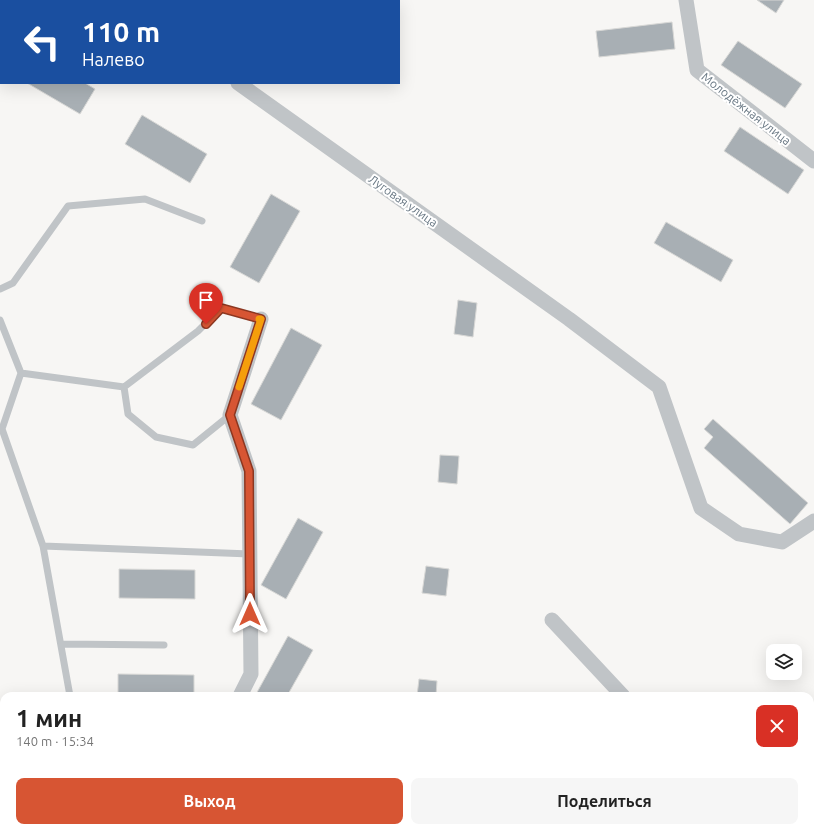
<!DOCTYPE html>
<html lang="ru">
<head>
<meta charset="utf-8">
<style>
  body { margin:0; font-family:Ubuntu,sans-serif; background:#f6f6f6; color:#222; height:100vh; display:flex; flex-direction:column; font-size:15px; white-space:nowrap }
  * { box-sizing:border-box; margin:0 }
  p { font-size:13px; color:#767676 }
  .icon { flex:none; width:22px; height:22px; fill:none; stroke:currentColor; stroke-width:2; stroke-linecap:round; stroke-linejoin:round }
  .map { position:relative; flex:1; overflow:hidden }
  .details { position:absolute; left:0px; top:692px; width:814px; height:140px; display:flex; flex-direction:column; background:#fff; border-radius:12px 12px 0 0; box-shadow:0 4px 16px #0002 }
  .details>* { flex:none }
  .hud { position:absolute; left:0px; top:0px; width:400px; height:84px; box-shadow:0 4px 16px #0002; background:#1a4fa0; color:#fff; overflow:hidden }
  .fabs { position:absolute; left:766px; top:644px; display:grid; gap:8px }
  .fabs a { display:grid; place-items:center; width:36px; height:36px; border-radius:8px; background:#fff; box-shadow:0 4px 16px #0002; font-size:20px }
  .pin { position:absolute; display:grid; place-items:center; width:34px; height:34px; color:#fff; margin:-41px -17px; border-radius:50% 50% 50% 0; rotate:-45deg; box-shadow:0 0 4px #0007 }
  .pin .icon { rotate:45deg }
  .me { position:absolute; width:44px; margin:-22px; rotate:0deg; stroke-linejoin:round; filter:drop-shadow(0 0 3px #0008) }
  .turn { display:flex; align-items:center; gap:14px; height:84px; padding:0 16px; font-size:18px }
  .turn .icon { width:52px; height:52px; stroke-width:2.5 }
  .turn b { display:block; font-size:28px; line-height:34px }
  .round { display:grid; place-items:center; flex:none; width:42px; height:42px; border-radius:8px; background:#f6f6f6 }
  .head { display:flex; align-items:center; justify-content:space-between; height:68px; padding:0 16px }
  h1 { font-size:24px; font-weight:700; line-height:30px }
  .action { display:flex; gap:8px; margin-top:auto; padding:8px 16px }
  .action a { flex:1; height:46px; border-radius:8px; background:#d75533; color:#fff; font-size:16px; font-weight:700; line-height:46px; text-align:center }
  .action a+a { background:#f6f6f6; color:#222 }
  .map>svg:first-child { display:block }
</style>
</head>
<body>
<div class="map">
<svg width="814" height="832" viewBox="0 0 814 832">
  <rect width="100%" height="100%" fill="#f7f6f4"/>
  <path fill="#a8afb4" stroke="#d8d8d6" d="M267 0H315L313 1Z
    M757 0H784L776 13Z
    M672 22 675 49 599 57 596 31Z
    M738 41 802 84 785 108 721 65Z
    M27 83H85L95 89 80 114Z
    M142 115 207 154 190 183 125 144Z
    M740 127 804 170 788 194 724 151Z
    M271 194 300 211 259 283 230 267Z
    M666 222 733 260 721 282 654 243Z
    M458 300 477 303 473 337 454 334Z
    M291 328 322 345 281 420 251 404Z
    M713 419 808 503 790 524 704 448 713 437 704 429Z
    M440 455 459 456 457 484 438 482Z
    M298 518 323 532 286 599 261 585Z
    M426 566 449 569 446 596 422 593Z
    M119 569 195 570V599L119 598Z
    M288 636 313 650 287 696H255Z
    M118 674 194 675V696H118Z
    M419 679 437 681 436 696H417Z
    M263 828H296L294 832H261Z
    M614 828H635V832H613Z"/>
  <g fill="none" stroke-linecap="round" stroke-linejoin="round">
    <path stroke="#c0c4c7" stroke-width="7" d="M0 289 13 283 68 206 145 199 202 221
      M0 320 21 373 2 429 43 546 70 696
      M21 373 124 387 198 331 221 308 261 319
      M124 387 128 414 156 437 193 445 230 415
      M43 546 250 554
      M61 644 164 645"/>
    <path stroke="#c0c4c7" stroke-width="15" d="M110 0 111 1
      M686 0 697 70 814 161
      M238 83 569 319 659 387 701 508 739 534 782 542 814 521
      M552 620 623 696
      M240 696 251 674 249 471 230 415 261 319
      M236 828V832
      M699 828 700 832"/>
  </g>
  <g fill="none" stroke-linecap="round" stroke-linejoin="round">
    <defs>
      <path id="route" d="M206 324 221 308 261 319 230 415 249 471 250 614"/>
    </defs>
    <use href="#route" stroke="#8c3721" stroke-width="10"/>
    <use href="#route" stroke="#d75533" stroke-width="7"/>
    <path stroke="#f59e0b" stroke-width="7" d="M239 387 261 319H259"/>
  </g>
  <g text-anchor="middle" stroke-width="4" stroke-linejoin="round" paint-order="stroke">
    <g font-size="12" fill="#687783" stroke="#fff">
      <text transform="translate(746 109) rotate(38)" y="4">Молодёжная улица</text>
      <text transform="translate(403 201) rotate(35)" y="4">Луговая улица</text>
    </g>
  </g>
</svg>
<div class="fabs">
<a><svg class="icon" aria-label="layers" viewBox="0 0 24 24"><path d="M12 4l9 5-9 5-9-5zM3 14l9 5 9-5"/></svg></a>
</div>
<div class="pin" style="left:206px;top:324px;background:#d93025"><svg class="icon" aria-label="arrive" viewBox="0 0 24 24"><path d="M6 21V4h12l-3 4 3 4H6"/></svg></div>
<svg class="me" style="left:250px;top:614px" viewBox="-20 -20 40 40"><path d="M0-17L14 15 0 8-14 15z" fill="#d75533" stroke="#fff" stroke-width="4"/></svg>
<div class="hud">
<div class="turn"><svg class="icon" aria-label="left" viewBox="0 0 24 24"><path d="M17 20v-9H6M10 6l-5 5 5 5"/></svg><div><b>110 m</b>Налево</div></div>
</div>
<section class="details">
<div class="head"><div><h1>1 мин</h1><p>140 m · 15:34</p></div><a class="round" style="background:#d93025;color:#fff"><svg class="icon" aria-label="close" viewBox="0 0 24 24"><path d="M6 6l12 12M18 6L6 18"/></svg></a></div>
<div class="action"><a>Выход</a><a>Поделиться</a></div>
</section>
</div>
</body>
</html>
